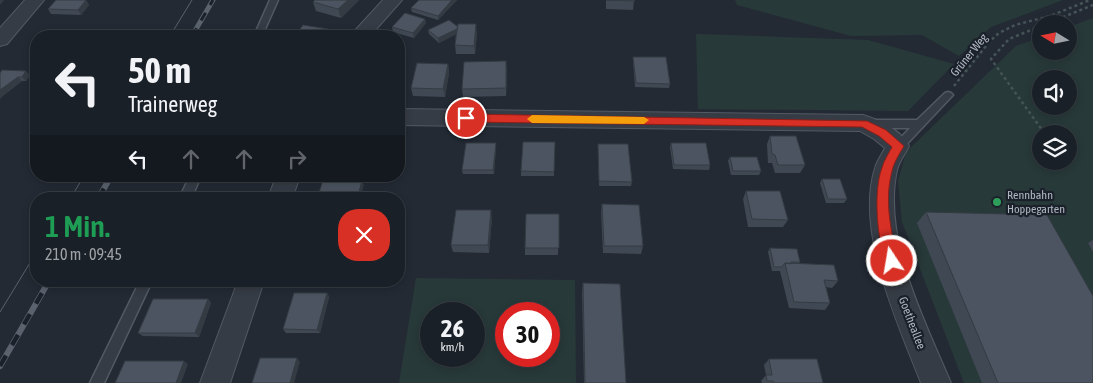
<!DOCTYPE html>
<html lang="de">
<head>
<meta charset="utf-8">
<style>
  body { margin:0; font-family:"Asap Condensed",sans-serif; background:#23282f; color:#f1f3f6; height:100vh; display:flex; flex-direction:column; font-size:19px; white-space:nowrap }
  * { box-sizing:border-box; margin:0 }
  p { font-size:16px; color:#9fa3a7 }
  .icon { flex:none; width:28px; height:28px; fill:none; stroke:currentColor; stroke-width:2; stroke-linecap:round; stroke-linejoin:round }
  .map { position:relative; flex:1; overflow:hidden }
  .drawer { position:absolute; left:30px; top:192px; width:375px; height:95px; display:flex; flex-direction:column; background:#1a2027; border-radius:20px; box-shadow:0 2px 8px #0003,0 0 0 1px #383e44 }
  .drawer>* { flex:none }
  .hud { position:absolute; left:30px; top:30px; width:375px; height:152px; border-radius:20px; box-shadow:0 2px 8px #0003,0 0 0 1px #383e44; background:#1a2027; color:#f1f3f6; overflow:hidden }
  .needle { width:32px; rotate:280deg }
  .controls { position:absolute; left:1032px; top:15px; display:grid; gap:10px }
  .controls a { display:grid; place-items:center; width:45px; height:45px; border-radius:50%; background:#1a2027; box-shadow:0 2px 8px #0003,0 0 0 1px #383e44; font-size:25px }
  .speed { position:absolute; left:420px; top:302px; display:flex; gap:10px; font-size:25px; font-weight:700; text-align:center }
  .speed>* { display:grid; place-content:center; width:65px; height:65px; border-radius:50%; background:#1a2027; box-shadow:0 2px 8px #0003,0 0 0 1px #383e44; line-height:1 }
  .speed small { font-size:12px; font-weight:400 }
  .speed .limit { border:8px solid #d22; background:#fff; color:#111 }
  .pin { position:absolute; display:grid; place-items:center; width:42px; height:42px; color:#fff; margin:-21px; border:2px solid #fff; border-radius:50%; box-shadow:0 1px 5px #0007 }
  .me { position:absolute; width:55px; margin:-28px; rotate:348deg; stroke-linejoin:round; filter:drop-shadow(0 0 4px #0008) }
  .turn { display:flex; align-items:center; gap:18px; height:105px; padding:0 15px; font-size:22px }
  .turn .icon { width:65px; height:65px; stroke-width:2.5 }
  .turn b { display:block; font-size:35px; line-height:42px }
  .lanes { display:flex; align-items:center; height:48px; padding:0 15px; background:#0003; justify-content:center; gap:25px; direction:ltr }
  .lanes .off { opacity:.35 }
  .round { display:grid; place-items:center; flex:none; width:52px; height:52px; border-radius:20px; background:#23282f }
  .headline { display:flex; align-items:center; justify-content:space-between; height:85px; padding:0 15px }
  h1 { font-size:30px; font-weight:600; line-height:38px; color:#1e9e55 }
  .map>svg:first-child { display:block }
</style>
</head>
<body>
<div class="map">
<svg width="1093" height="383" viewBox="0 0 1093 383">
  <rect width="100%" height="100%" fill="#232a34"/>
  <path fill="#283939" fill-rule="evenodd" d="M735 0H1063L991 27 959 56 922 35 851 36 737 5Z
    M1093 18V383H964L902 222 898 181 906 152 1016 46 1041 37V51H1069V27ZM1041 79H1069V106H1041ZM1041 134H1069V161H1041Z
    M696 34 868 40 954 64 908 111 698 109Z
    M416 278 575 280 576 383H399ZM431 314H474V356H431ZM506 314H549V356H506Z"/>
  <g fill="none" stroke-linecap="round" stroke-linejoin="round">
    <defs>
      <path id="lane" d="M270 0H278L262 36H254Z
        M948 92 951 93 953 95 951 97 902 149H894L893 146 910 128H870L865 124 870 120H917L945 93Z
        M190 176H201L191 199H179Z
        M248 176H293L294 178 292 181 288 182 253 180Z
        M140 281H152L104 383H90Z"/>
      <path id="street" d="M25 0H44L7 44 0 46V28Z
        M383 0H402L370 36H350Z
        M399 109 863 115C879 120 901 130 909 146 905 154 899 162 897 170 882 239 925 321 951 383H921C898 324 855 231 875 168 877 161 882 154 885 148L874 139 860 131 399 125Z
        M276 176H300L292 199H268Z
        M238 281H264L230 383H200Z"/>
    </defs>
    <use href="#lane" stroke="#535963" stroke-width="3"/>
    <use href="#street" stroke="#535963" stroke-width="2"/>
    <path stroke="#465457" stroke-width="2.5" stroke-dasharray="3 3" stroke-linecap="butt" d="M1046 24 1093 5
      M1041 26 1009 39 991 59 1045 134
      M954 86 990 41 999 33 1015 25 1050 16 1090 0"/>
    <use href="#lane" fill="#363c45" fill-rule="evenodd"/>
    <use href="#street" fill="#363c45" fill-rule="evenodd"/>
    <path stroke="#5a626e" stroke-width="1" d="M170 36 192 0
      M70 199 84 176
      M0 312 36 253"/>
    <defs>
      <path id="rail-far1" d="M192 36 213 0"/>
      <path id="rail" d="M98 199 111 176
        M0 366 49 281"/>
    </defs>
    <use href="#rail-far1" stroke="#5a626e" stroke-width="5"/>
    <use href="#rail" stroke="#5a626e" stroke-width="6"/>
    <use href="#rail-far1" stroke="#1b212a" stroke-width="3" stroke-dasharray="9" stroke-linecap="butt"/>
    <use href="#rail" stroke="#1b212a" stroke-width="4.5" stroke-dasharray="12" stroke-linecap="butt"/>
  </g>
  <path fill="#404853" d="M86 0 89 5 81 15 51 14 48 9Z
    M315 0H359L341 18 316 11 313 2Z
    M419 0H457L438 20 412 12 411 8Z
    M606 0H634L633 10 606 9Z
    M425 19 426 23 414 38 393 32 392 27Z
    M458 27 477 33 475 54H456L455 45 456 34 439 43 429 34 428 30Z
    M633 57 670 84 669 88 635 87 633 61Z
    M448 64 449 73 445 97 413 96 411 88Z
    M507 69 506 96 463 97 462 89Z
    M0 73 30 75 26 81H22L4 95Z
    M770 136 805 165 800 173H775L772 163H768L767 144Z
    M555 142 554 176H521V171Z
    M496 143V147L494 174H463L462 170Z
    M671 143 710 165 709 170 673 169 670 147Z
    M598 144 632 182 631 186H599Z
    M730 157 761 171 759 175H731L728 161Z
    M822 179 847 199 844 203H826L820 183Z
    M746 191 788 220 783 227H748L743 199Z
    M602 204 643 246 641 254 603 253 601 212Z
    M926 212 1093 383H982L917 223Z
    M559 214 558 255H525V248Z
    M492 218 489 253 453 252 451 245Z
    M1093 240V252L1088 243Z
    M770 248 800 262 799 264 838 281 832 288 826 287 830 303 825 310 789 308 780 271H772L768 252Z
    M583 283 626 383H584L582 293Z
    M327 293 329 297 320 333H286L283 329Z
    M208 299 211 303 199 337 143 336 138 333Z
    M769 359 823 383H762L761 381 766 375 764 365Z"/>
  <path fill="#343b43" d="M0 0H4L1 4H0Z
    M86 0 89 5 81 15 78 10Z
    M348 0H359L341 18 338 9Z
    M452 0H457L438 20V16Z
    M425 19 426 23 414 38 413 33Z
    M476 24 477 33 475 54 474 46Z
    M459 28V33L439 43 438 38Z
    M328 29 331 36H323Z
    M506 61 507 69 506 96Z
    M448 64 449 73 445 97 443 89Z
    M26 71 30 75 26 81 22 77Z
    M18 77 22 81 4 95 0 99V90Z
    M496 143V147L494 174 493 170Z
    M362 181 364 185 360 199H357Z
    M491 210 492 218 489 253 488 245Z
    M327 293 329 297 320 333 317 330Z
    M208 299 211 303 199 337 195 333Z
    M297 358 300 362 294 383H290Z
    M184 361 188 364 181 383H176Z"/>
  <path fill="#4b5460" stroke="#343b43" d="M56 0H86L78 10 48 9Z
    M315 0H348L338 9 313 2Z
    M419 0H452L438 16 411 8Z
    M606 0H634L635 1Z
    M405 13 425 19 413 33 392 27Z
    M449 20 458 27 457 29 438 38 428 30Z
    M458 24H476L474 46 455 45Z
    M303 25 328 29 323 36H295Z
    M633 57H666L670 84 636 83Z
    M506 61V88L462 89 464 62Z
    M417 63 448 64 443 89 411 88Z
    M2 70 26 71 22 77H18L0 90V73Z
    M770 136H796L805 165H778L775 155 772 154Z
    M523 142H555L554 172 521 171Z
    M466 143H496L493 170H462Z
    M671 143H706L710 165H674Z
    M598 144H628L632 182 599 181Z
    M730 157H757L761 171H733Z
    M822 179H840L847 199H828Z
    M323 180 362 181 357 199H317Z
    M746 191H780L788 220 752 219Z
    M602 204 639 205 643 246H604Z
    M456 210H491L488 245H451Z
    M926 212 1047 215 1093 296V383H998Z
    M526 214H559V248H525Z
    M770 248 797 249 800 262H791V264L785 263 782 267H774Z
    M785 263 834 265 838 281 824 280 830 303 794 302Z
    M583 283 620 284 626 383H585Z
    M294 293H327L317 330 283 329Z
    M153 299H208L195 333H138Z
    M260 358H297L290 383H252Z
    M769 359H817L823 383H774L773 381H767L766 375H772Z
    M125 361H184L176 383H115Z"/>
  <path fill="#d93025" stroke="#8d1f18" d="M466 114 867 121 886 130 904 146C900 153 894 162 892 171 884 201 891 231 898 261L896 265 892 266 887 265C877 243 873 190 882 168 884 160 889 153 892 147L879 136 862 127 466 122 461 118Z"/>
  <path fill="#f59e0b" d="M532 115 644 117 649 120 644 124 532 123 527 119Z"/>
  <circle fill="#2e9e5b" stroke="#1b212a" stroke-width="2" cx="997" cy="202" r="5"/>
  <g text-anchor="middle" stroke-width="4.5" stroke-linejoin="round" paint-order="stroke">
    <g font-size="12" fill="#b0b6c2" stroke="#1b212a">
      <text transform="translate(969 55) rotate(-51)" y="4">Grüner Weg</text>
      <text transform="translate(912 323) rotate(69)" y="4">Goetheallee</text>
    </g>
    <g font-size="12" fill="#b0b6c2" stroke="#1b212a" text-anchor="start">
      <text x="1007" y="199">Rennbahn<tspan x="1007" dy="14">Hoppegarten</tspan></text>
    </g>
  </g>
</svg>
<div class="controls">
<a><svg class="needle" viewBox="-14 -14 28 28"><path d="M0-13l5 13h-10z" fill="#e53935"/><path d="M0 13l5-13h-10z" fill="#9fa3a7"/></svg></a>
<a><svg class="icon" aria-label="sound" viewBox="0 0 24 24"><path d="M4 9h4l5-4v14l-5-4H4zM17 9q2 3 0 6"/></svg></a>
<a><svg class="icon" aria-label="layers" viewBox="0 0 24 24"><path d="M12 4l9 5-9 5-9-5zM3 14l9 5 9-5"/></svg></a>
</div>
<div class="speed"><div>26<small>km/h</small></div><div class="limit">30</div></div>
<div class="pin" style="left:466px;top:118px;background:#d93025"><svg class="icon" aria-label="arrive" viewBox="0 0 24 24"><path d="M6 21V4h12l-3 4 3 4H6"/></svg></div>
<svg class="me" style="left:892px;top:261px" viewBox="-20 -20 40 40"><circle r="17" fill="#d93025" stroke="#fff" stroke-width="3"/><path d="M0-11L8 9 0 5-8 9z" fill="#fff"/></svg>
<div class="hud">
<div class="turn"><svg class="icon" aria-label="left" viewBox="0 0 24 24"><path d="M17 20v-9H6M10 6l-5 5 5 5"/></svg><div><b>50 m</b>Trainerweg</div></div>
<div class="lanes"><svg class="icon" aria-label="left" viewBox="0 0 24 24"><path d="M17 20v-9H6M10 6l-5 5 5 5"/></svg><svg class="icon off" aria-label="ahead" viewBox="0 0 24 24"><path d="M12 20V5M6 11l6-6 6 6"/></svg><svg class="icon off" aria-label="ahead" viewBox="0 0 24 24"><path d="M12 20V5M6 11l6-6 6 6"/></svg><svg class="icon off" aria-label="right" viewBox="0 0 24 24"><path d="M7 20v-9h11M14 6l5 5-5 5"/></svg></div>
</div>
<section class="drawer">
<div class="headline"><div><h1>1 Min.</h1><p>210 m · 09:45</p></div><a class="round" style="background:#d93025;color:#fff"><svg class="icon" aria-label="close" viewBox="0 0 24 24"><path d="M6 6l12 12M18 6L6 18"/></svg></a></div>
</section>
</div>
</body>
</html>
